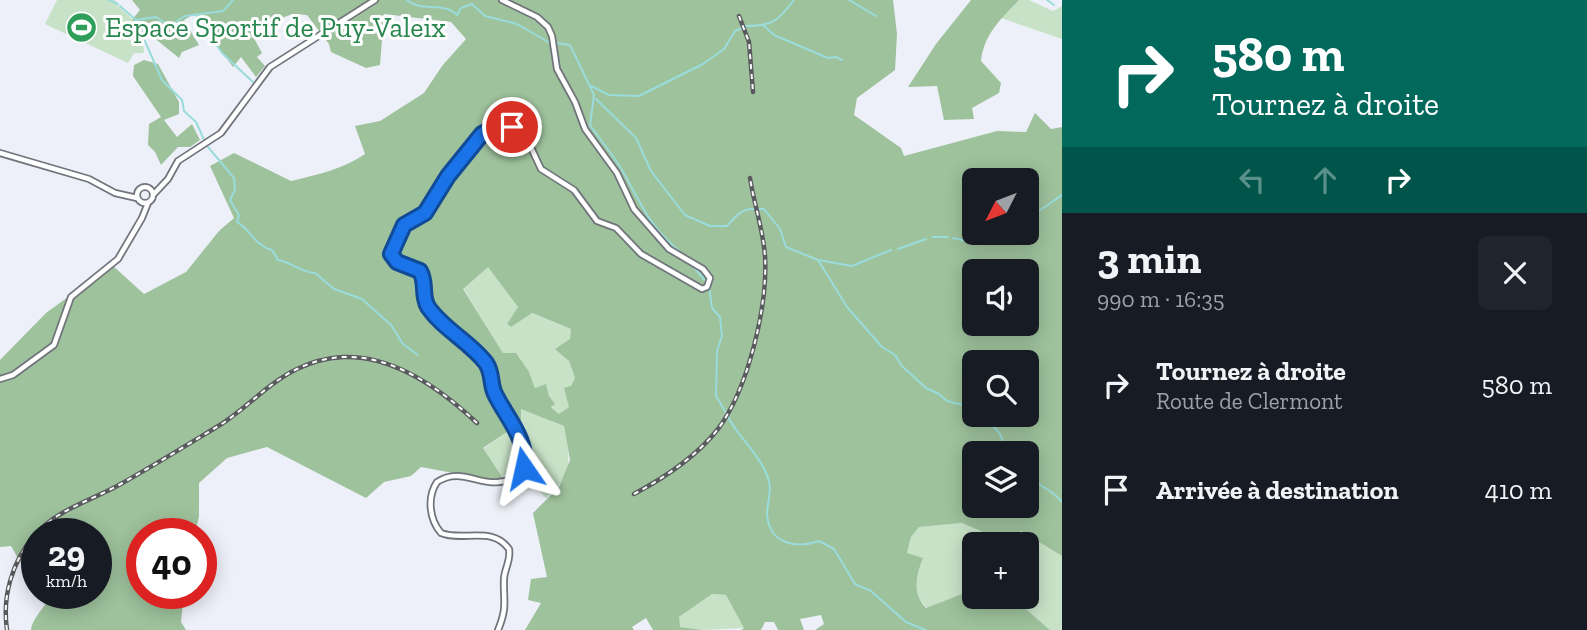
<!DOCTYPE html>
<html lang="fr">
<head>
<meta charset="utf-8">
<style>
  body { margin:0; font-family:"Zilla Slab",serif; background:#20242c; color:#f1f3f6; height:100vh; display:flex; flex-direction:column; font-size:26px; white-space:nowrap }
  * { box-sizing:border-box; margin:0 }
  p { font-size:23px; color:#9ea1a6 }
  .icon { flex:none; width:38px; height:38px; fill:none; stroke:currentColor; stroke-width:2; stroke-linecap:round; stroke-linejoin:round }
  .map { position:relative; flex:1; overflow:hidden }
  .drawer { display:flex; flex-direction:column; background:#171b24; width:525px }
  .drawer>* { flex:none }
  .banner { background:#00695c; color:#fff; overflow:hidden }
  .needle { width:46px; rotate:228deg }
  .buttons { position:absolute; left:962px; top:168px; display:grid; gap:14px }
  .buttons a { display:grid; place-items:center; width:77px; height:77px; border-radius:10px; background:#171b24; box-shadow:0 4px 18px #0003; font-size:35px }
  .speed { position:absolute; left:21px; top:518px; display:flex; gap:14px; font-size:35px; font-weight:700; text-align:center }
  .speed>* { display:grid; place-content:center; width:91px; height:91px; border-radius:50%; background:#171b24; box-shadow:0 4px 18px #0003; line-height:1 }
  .speed small { font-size:18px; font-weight:400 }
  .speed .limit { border:10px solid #d22; background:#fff; color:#111 }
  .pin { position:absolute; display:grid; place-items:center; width:60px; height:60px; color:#fff; margin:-30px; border:4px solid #fff; border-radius:50%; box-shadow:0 2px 7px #0007 }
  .me { position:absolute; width:77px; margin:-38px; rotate:349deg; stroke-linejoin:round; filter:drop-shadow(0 0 5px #0008) }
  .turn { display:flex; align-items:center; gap:24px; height:147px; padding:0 35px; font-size:32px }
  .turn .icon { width:91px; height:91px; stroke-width:2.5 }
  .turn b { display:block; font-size:49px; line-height:60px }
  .lanes { display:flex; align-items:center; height:66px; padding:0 35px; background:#0003; justify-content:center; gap:35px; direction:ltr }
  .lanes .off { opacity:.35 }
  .round { display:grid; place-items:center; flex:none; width:74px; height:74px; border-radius:10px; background:#20242c }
  .head { display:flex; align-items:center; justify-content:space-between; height:119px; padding:0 35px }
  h1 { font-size:42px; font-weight:700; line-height:52px }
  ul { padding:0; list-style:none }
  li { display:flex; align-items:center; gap:21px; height:105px; padding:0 35px }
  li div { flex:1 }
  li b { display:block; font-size:26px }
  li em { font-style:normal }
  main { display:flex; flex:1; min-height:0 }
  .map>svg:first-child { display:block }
</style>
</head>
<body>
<main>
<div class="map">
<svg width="1062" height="630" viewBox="0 0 1062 630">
  <rect width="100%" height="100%" fill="#edf0f8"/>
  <path fill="#c8e2c7" d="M57 0H115L118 6 142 28 144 53H134L128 63 45 24Z
    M1019 0H1029L1053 11 1062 6V39L1001 18Z
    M488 266 518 307 507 324 511 327 531 313 571 329 570 339 561 352 569 361 575 378 571 386 570 407 559 414 551 406 546 385 535 388 529 372 503 353 463 288Z
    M520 409C534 409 550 422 564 426 570 459 574 474 546 498L517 468 502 477 483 449 507 432Z
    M962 523 1008 543 1021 531 1062 556V630H1050L1026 609 994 607 984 597H1027V544H975V589L927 608C912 593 916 576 923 558L907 554 911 537 919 527Z
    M711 594 726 595 745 628 703 630 679 627V617Z"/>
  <path fill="#9ec29c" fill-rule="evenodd" d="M132 0H893L897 34 895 70 857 98 854 115 901 148 904 156 997 131 1026 132 1035 113 1051 129 1062 127V556L1021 531 1008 543 962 523 919 527 911 537 907 553 923 558C916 576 912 593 926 608L975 589V597H984L994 607 1026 609 1050 630H815L824 624 821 615 800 619 804 630H778L774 622H765L761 630H741L744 628 726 595 712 594 679 617 680 627 703 630H653L646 618 632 627 634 630H525L541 603 528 600 531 579 547 577 533 513 559 487 570 460 564 426 521 409V430L507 432 483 448 502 477 496 481 421 467 411 476 384 482 366 498 267 447 227 458 199 483V516L195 534H142V593H184L181 622 186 630H31C32 618 47 605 53 593H96V534H37V557L23 567 11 546 0 547V360L46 313 112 265 144 294 186 272 219 231 234 218 210 166 234 153 291 181C317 175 343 169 365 154L355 126 380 121 424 93 442 66 466 39 451 22 384 14 380 65 366 68 331 52 329 44 307 15 293 14 249 29 262 53 257 57 265 66 256 77 241 57 233 67 194 14 184 20 199 45 182 52 179 58 132 20 140 10ZM975 180H1027V233H975ZM488 267 518 307 507 324 511 327 532 313 571 329 570 339 555 349 569 361 575 378 571 386 564 388 569 407 559 414 551 407 555 404 549 396 546 384 535 388 529 372 516 353H503L463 289ZM975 271H1027V324H975ZM975 362H1027V415H975ZM975 453H1027V506H975Z
    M971 0H1019C1001 19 984 34 981 61L1001 83 999 93 972 108 974 119 944 120 937 86 908 87 936 44Z
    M144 60 158 64 179 102V114L164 120 177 137 192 124 200 140 190 147H178L161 165 155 152 148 145 149 124 161 117 133 76 134 65Z"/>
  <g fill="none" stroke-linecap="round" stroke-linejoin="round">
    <path stroke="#9adcdb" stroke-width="2" d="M109 0 118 4
      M407 0C422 13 443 1 457 15L461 8 472 4 485 16 517 24 550 43
      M849 0 876 16
      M1047 0 1054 5
      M120 6 136 20 156 17 169 26 185 16 223 11 233 0
      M196 14 222 53 255 84
      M763 25 774 35 828 58 836 57 842 60
      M745 26C773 26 778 21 794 0
      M143 27 144 39 162 80 182 100 184 111 196 122 205 142
      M556 43 570 45 594 95 590 125C601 141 615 157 625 175 646 214 651 228 687 258
      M591 86 609 95 639 96 703 64 724 49 735 31 742 28
      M596 99 636 138 651 171 685 215 710 226H727C735 217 742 208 754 209
      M208 147 234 178 235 190 230 200 239 215 237 222C250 229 255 246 272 250L278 260C291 262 302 273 315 273L334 289 362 299 391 325 403 344 418 355
      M759 209H764L780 229 786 247 818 260 852 266 891 250
      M1027 215 1039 211 1062 195
      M933 237H948
      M953 238 967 241 984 234
      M898 249 926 239
      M818 260 847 307 882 347 895 355 902 366 926 388 939 394 947 401 975 408
      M692 265 706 282
      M709 287 712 308 720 317 722 336 717 351 716 396 726 413
      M984 415 1000 434 1008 453
      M728 417C739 438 763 458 769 481 772 492 767 503 767 514 769 544 796 549 819 541L834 549 855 584 871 591 906 622 925 630
      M1027 476C1038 485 1054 491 1062 502"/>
    <defs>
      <path id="secondary" d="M0 153 89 179 115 193 137 198
        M137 195a8 8 0 1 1 16 0a8 8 0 1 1-16 0Z
        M153 195 168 179 178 161 221 133 270 67 375 0
        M0 379 13 375 54 345 71 297 118 259 142 218 148 203
        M498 630C508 606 503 601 504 578 505 568 511 560 509 549 492 525 463 542 441 533 429 519 427 497 437 482 467 462 488 500 523 471 533 444 504 415 494 393 490 383 493 372 485 363 469 342 443 329 428 307 421 295 427 283 420 271L392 259 391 250 404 225 425 213 448 176 482 134 493 126 504 125 521 133 527 139 541 169 574 190 597 221 616 228 641 254 702 289 707 287 710 278 703 269 669 249 634 209 617 173 585 129 575 102 557 69 552 36 548 27 537 17 502 0"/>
    </defs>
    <use href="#secondary" stroke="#71747b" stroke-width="8"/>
    <use href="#secondary" stroke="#fff" stroke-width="4.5"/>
    <defs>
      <path id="rail" d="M739 16 749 42 753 92
        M634 494C664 478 697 456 718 429 748 389 768 306 765 256 763 229 754 204 750 178
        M7 630C2 596 12 562 34 536 56 510 90 501 119 485 153 466 187 445 220 425 247 408 268 383 297 369 311 362 327 358 343 357 394 355 441 389 477 423"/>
    </defs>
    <use href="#rail" stroke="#595b5f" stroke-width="4.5"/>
    <use href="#rail" stroke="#fefefe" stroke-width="2" stroke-dasharray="5" stroke-linecap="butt"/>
  </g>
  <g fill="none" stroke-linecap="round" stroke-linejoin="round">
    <defs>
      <path id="route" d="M512 127 499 125 482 134 448 176 425 213 404 225 391 254 397 262 420 271C427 283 421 295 428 307 443 329 470 342 486 363 493 373 490 384 495 394 506 417 528 439 524 468"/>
    </defs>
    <use href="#route" stroke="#114b97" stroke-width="18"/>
    <use href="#route" stroke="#1a73e8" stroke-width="12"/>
  </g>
  <defs>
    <symbol id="stadium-disc" viewBox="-11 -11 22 22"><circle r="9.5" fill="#2e9e5b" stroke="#fefefe"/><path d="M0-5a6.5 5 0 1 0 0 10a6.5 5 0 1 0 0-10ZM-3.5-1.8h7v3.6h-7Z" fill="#fff"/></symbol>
  </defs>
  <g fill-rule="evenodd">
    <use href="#stadium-disc" x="64" y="10" width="35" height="35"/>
  </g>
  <g text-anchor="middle" stroke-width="6" stroke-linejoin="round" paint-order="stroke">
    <g font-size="28" fill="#27864d" stroke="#fefefe" text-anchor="start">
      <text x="105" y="37">Espace Sportif de Puy-Valeix</text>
    </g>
  </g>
</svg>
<div class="buttons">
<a><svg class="needle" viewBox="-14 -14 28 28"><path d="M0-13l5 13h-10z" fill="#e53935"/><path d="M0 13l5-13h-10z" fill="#9ea1a6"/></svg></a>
<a><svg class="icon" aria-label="sound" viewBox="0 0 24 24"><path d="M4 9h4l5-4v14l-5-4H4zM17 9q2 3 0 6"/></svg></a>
<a><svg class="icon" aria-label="search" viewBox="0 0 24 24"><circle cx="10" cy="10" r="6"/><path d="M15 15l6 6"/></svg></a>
<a><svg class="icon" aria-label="layers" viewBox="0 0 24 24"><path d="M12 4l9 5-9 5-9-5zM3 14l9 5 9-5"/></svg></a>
<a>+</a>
</div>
<div class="speed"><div>29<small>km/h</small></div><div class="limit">40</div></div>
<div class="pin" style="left:512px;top:127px;background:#d93025"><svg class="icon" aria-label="arrive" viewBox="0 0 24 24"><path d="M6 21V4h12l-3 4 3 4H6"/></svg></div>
<svg class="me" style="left:524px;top:468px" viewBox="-20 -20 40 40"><path d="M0-17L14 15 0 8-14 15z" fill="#1a73e8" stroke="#fff" stroke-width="4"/></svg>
</div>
<section class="drawer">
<div class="banner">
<div class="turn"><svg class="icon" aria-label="right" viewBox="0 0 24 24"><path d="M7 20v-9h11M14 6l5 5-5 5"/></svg><div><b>580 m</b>Tournez à droite</div></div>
<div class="lanes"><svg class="icon off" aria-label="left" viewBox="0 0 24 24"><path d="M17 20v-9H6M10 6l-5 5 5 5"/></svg><svg class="icon off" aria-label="ahead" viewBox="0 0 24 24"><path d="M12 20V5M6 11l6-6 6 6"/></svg><svg class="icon" aria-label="right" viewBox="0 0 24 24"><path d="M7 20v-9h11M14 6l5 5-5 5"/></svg></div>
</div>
<div class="head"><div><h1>3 min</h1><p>990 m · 16:35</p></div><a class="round"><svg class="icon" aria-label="close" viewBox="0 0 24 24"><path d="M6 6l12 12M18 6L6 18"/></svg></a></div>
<ul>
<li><svg class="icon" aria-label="right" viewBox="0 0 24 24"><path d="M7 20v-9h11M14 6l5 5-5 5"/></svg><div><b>Tournez à droite</b><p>Route de Clermont</p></div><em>580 m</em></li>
<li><svg class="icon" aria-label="arrive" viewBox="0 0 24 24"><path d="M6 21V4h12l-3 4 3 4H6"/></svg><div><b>Arrivée à destination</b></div><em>410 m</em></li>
</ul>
</section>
</main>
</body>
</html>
